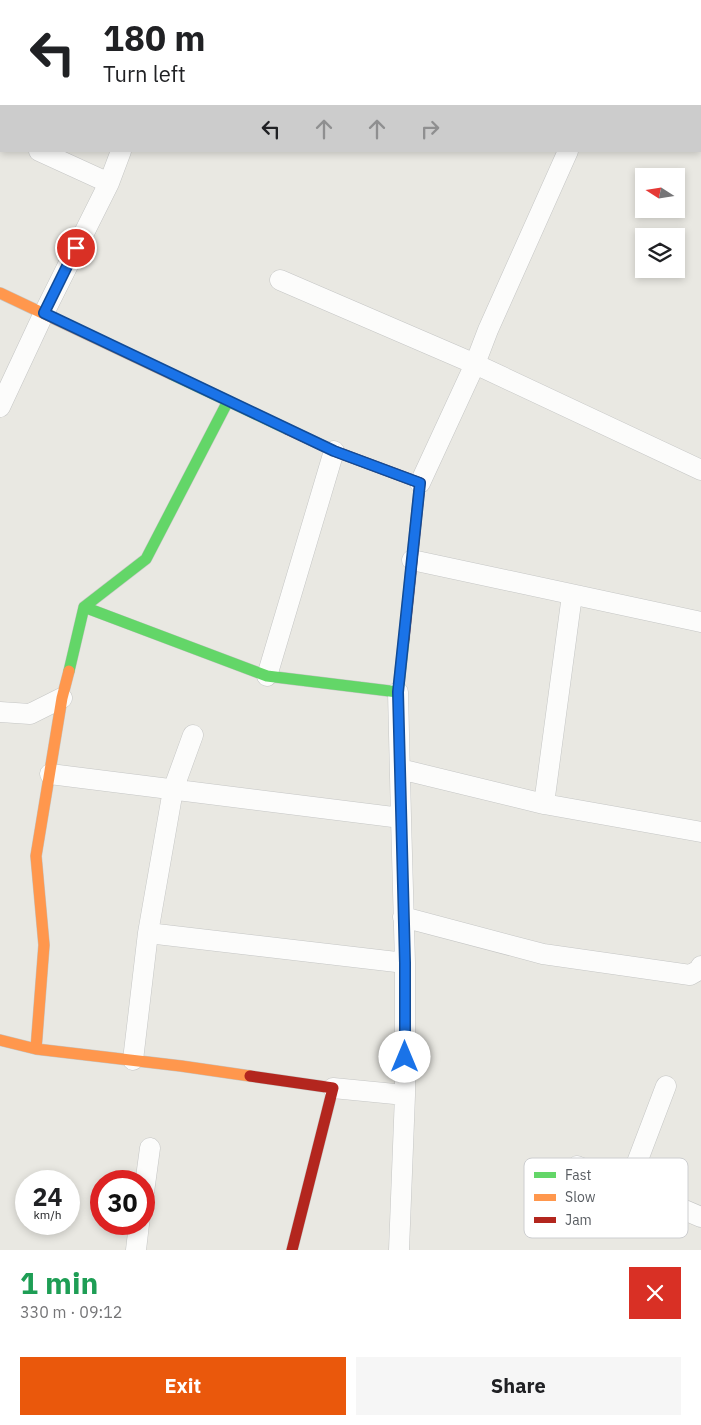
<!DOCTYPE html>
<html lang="en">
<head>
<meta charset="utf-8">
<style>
  body { margin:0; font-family:"IBM Plex Sans",sans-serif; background:#f6f6f6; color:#202124; height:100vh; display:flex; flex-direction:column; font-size:19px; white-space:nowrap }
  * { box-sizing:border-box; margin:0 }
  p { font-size:16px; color:#757577 }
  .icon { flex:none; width:28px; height:28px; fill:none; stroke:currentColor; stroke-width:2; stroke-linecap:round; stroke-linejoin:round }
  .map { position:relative; height:1250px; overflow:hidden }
  .details { display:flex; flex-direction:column; background:#fff; flex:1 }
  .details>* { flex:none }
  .hud { position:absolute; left:0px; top:0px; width:701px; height:152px; box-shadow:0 2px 8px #0003; background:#fff; color:#202124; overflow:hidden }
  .needle { width:32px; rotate:282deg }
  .controls { position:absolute; left:635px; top:168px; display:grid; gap:10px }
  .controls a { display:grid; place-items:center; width:50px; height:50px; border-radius:0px; background:#fff; box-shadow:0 2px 8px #0003; font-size:25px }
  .speed { position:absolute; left:15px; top:1170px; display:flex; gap:10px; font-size:25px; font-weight:700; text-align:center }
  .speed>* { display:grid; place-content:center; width:65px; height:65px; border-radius:50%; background:#fff; box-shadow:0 2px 8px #0003; line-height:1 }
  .speed small { font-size:12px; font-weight:400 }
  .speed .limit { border:8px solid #d22; background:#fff; color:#111 }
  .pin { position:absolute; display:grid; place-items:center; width:42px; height:42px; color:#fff; margin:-21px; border:2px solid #fff; border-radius:50%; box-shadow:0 1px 5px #0007 }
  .me { position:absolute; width:55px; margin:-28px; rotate:0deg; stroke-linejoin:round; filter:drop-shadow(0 0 4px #0008) }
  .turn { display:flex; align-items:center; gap:18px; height:105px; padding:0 20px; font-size:22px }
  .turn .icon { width:65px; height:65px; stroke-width:2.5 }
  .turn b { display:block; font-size:35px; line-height:42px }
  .lanes { display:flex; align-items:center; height:48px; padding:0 20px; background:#0003; justify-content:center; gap:25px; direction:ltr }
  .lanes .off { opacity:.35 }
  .round { display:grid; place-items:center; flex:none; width:52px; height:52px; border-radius:0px; background:#f6f6f6 }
  .headline { display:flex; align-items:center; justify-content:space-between; height:85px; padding:0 20px }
  h1 { font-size:30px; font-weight:800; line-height:38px; color:#1e9e55 }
  .primary-button { display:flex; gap:10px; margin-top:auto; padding:10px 20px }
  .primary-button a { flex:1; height:58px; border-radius:0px; background:#ea580c; color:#fff; font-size:20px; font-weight:800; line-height:58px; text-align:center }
  .primary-button a+a { background:#f6f6f6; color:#202124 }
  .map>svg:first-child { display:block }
</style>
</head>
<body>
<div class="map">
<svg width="701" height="1250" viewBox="0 0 701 1250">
  <rect width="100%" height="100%" fill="#e9e8e2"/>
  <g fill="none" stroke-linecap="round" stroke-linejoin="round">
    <defs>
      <path id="street" d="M65 0 67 1
        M619 0 620 1
        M644 0 647 1
        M167 1V0
        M700 28H701
        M0 134H1
        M39 151 109 183
        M280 280 475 364 701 470
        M0 407 44 313 109 183 121 151
        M420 483 475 364 488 330 568 151
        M412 560 701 622
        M267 676 334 451
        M0 712 30 714 62 698
        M400 769 544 804 701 832
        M50 774 401 818 398 692
        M544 804 572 595
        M403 917 543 954 690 975 699 970 701 966
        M148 933 405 963
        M133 1060 148 933 173 790 193 735
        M333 1088 405 1095V963L401 818
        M577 1166 628 1186 701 1217
        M628 1186 666 1086
        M144 1192 150 1148
        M136 1250 139 1224
        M399 1250 405 1095"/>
      <path id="fast" d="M228 401 287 429
        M84 607 267 676 398 692 404 639
        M69 671 84 607 146 559 228 401 171 374"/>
      <path id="slow" d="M0 293 171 374
        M0 1040 36 1049 181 1066 250 1076
        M36 1049 44 945 36 856 62 698 69 671"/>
      <path id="jam" d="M287 429 334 451 420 483 404 639
        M250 1076 333 1088 292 1250"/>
    </defs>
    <use href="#street" stroke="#c5c6c5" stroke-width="21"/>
    <use href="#fast" stroke="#c5c6c4" stroke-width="12"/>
    <use href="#slow" stroke="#c5c6c4" stroke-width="12"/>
    <use href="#jam" stroke="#c5c6c4" stroke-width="12"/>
    <use href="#street" stroke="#fcfcfb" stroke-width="20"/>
    <use href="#fast" stroke="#63d668" stroke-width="11"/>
    <use href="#slow" stroke="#ff974d" stroke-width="11"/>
    <use href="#jam" stroke="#b3261e" stroke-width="11"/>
  </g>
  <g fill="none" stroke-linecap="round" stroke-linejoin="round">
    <defs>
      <path id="route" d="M76 248 44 313 334 451 420 483 398 692 405 963V1057"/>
    </defs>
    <use href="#route" stroke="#114b97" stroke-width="12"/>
    <use href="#route" stroke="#1a73e8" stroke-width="9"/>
  </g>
  <rect x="524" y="1158" width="164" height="80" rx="8" fill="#fff" stroke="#cdced0" stroke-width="1"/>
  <rect x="534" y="1172" width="22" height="6" fill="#63d668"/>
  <rect x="534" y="1194" width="22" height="7" fill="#ff974d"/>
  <rect x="534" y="1217" width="22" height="6" fill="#b3261e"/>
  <g font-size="14" fill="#585c61">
    <text x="565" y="1180">Fast</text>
    <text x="565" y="1202">Slow</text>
    <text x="565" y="1225">Jam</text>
  </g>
</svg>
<div class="controls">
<a><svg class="needle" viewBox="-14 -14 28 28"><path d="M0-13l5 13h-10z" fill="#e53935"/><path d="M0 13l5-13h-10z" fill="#757577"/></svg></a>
<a><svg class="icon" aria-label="layers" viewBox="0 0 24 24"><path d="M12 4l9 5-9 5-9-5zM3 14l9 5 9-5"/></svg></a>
</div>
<div class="speed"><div>24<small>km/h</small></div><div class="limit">30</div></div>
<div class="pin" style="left:76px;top:248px;background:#d93025"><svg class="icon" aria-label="arrive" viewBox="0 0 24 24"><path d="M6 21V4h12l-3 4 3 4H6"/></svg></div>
<svg class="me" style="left:405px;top:1057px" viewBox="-20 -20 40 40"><circle r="19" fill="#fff"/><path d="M0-13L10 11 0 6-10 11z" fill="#1a73e8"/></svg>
<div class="hud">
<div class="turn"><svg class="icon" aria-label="left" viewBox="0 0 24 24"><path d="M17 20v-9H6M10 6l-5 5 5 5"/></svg><div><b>180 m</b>Turn left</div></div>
<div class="lanes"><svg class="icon" aria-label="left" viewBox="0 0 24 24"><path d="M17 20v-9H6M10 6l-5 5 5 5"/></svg><svg class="icon off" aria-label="ahead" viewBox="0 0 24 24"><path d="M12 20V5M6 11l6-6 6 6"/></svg><svg class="icon off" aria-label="ahead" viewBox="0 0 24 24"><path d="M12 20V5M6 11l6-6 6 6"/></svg><svg class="icon off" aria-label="right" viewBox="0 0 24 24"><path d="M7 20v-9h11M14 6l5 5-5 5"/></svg></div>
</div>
</div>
<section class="details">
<div class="headline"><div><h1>1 min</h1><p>330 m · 09:12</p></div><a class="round" style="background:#d93025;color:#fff"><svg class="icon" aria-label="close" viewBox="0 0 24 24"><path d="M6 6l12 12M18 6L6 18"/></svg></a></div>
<div class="primary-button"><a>Exit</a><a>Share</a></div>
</section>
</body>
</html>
